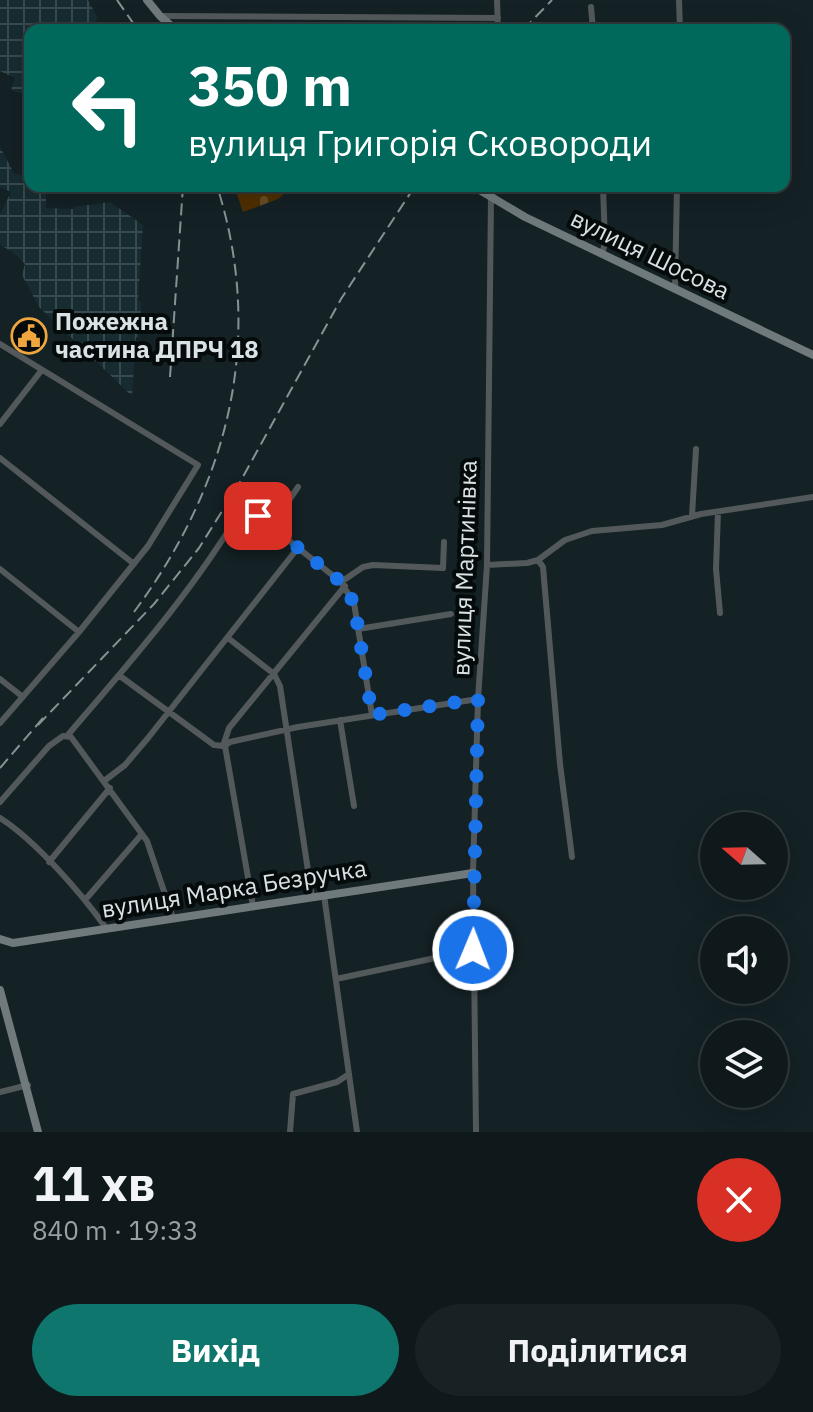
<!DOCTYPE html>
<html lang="uk">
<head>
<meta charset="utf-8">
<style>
  body { margin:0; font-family:"IBM Plex Sans",sans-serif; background:#182225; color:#f1f3f6; height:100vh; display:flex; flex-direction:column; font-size:30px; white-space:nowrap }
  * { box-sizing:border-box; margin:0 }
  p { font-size:26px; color:#9ba0a3 }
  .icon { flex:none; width:44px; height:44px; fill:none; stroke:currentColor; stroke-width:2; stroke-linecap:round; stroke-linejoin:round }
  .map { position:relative; height:1132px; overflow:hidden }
  .panel { display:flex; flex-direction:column; background:#0f191c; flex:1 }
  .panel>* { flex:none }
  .banner { position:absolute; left:24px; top:24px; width:766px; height:168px; border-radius:16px; box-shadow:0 8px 32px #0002,0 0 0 2px #2f383b; background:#00695c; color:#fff; overflow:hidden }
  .needle { width:52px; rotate:290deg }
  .fabs { position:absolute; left:700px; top:812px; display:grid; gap:16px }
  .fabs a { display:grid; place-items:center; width:88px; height:88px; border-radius:50%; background:#0f191c; box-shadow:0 8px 32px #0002,0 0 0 2px #2f383b; font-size:40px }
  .pin { position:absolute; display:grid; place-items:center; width:68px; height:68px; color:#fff; margin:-34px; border-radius:16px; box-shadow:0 4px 12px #0006 }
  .me { position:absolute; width:88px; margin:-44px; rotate:1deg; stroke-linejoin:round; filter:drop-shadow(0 0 6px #0008) }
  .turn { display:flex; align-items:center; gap:28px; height:168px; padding:0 32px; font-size:36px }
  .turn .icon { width:104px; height:104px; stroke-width:2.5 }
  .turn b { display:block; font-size:56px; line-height:68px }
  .round { display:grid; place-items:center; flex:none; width:84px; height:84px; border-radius:42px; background:#182225 }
  .summary { display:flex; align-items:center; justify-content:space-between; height:136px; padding:0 32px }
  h1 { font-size:48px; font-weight:700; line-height:60px }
  .primary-button { display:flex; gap:16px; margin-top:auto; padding:16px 32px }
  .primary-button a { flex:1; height:92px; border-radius:48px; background:#0f766e; color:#fff; font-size:32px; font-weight:700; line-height:92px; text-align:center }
  .primary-button a+a { background:#182225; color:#f1f3f6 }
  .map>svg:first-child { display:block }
</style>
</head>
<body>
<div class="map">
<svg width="813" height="1132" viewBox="0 0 813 1132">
  <defs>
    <pattern id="industrial-grid" width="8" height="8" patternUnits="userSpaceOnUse" patternTransform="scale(2)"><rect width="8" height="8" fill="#172c31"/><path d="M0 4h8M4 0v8" fill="none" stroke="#384a4f"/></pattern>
    <pattern id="cemetery-stones" width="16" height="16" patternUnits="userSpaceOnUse" patternTransform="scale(2)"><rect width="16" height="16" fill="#4e2f00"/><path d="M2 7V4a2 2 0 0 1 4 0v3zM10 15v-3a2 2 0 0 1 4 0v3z" fill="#674d25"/></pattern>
  </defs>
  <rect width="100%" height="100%" fill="#142125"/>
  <path fill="url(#industrial-grid)" d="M0 0H88L98 18 95 21 105 30H30V95H27L11 90 15 78 0 71Z
    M0 147 14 173 30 178V186H40L39 191 46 193V208L73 209 74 207 110 202 143 225 138 301 141 302 140 338 136 337 132 396 39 307 22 275 25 264 13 252 0 245V214L11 192 0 187Z"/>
  <path fill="url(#cemetery-stones)" d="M234 186H292L278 199 243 212Z"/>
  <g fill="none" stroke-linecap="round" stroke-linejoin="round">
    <path stroke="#53595b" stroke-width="6" d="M497 0 498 30
      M679 0 680 30
      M591 7 593 30
      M161 16 498 18
      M602 254 605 243 603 186
      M675 289 677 186
      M0 344 198 465 148 546 79 632 0 723
      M0 424 41 371
      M0 458 134 564
      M718 512 716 569 720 613
      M692 516 696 449
      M271 527 298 487
      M538 560 543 567 560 764 572 857
      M487 565 527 563 538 560 565 540 592 531 662 525 701 514 813 497
      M0 569 79 632
      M341 582 363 567 373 565 443 568 444 542
      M358 629 451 614
      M228 638 274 674 280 686 312 897
      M120 676 214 745 223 746
      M0 679 23 697
      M340 720 354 806
      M67 736C131 661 195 589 244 505L341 582 354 603 372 715
      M223 746 229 728 345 586
      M223 746H225L253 906
      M225 746 230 742 298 727 478 699
      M104 781 125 765 148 738 297 549
      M0 802 49 746 63 736 71 737 147 841 173 918
      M0 818C35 840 82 894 106 928
      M49 862 110 788
      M324 895 357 1132
      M85 900 142 834
      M336 979 473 950
      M0 1092 28 1085
      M290 1132 293 1094 337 1082 349 1074
      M476 1132 473 873 478 699 487 565 491 197 494 186"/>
    <path stroke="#707a7d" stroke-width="8" d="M147 0 160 16 176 30
      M473 186 525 217 813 355
      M0 939 13 943 473 873
      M0 990 38 1132"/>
    <path stroke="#889295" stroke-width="2" stroke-dasharray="12 6" stroke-linecap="butt" d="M117 0 138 30
      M523 30 552 0
      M170 377 183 186
      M134 612C228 485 266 340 217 186
      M38 725 154 604 199 548 239 484 341 299 415 186
      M0 768 43 718"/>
  </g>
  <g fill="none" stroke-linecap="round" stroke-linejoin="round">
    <path stroke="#1a73e8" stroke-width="14" stroke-dasharray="0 25.2" d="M258 516 341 582 354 603 372 715 478 699 473 950"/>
  </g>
  <defs>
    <symbol id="civic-ring" viewBox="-11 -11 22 22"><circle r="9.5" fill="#050a0b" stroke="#f0a63f" stroke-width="1.5"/><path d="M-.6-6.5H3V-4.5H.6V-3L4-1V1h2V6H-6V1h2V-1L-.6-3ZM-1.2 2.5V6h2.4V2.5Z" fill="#f0a63f"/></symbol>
  </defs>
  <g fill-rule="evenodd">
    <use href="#civic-ring" x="9" y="316" width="40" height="40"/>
  </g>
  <g text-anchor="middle" stroke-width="8" stroke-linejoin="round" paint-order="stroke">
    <g font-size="24" fill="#d9e2e4" stroke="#050a0b">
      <text transform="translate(650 255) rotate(26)" y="8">вулиця Шосова</text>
      <text transform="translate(465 568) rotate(-88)" y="8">вулиця Мартинівка</text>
      <text transform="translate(234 889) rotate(-9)" y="8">вулиця Марка Безручка</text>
    </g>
    <g font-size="24" font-weight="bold" fill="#d9e2e4" stroke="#050a0b" text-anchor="start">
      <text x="55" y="330">Пожежна<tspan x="55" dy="28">частина ДПРЧ 18</tspan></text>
    </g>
  </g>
</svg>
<div class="fabs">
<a><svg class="needle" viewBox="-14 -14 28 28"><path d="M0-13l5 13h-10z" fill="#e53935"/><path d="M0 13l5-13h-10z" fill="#9ba0a3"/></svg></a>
<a><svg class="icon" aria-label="sound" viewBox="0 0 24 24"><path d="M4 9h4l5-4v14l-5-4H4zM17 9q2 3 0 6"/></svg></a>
<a><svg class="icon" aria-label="layers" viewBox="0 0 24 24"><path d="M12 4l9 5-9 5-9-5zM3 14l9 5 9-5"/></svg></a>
</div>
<div class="pin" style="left:258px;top:516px;background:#d93025"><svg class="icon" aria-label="arrive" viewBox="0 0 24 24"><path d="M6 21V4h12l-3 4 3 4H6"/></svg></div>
<svg class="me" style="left:473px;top:950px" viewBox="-20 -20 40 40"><circle r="17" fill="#1a73e8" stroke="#fff" stroke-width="3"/><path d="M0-11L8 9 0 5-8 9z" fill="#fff"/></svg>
<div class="banner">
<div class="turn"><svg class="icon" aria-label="left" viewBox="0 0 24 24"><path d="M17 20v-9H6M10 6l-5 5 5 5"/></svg><div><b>350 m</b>вулиця Григорія Сковороди</div></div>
</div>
</div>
<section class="panel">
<div class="summary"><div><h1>11 хв</h1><p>840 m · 19:33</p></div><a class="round" style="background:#d93025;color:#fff"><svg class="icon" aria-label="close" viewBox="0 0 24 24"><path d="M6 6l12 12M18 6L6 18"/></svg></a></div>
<div class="primary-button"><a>Вихід</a><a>Поділитися</a></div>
</section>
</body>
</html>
